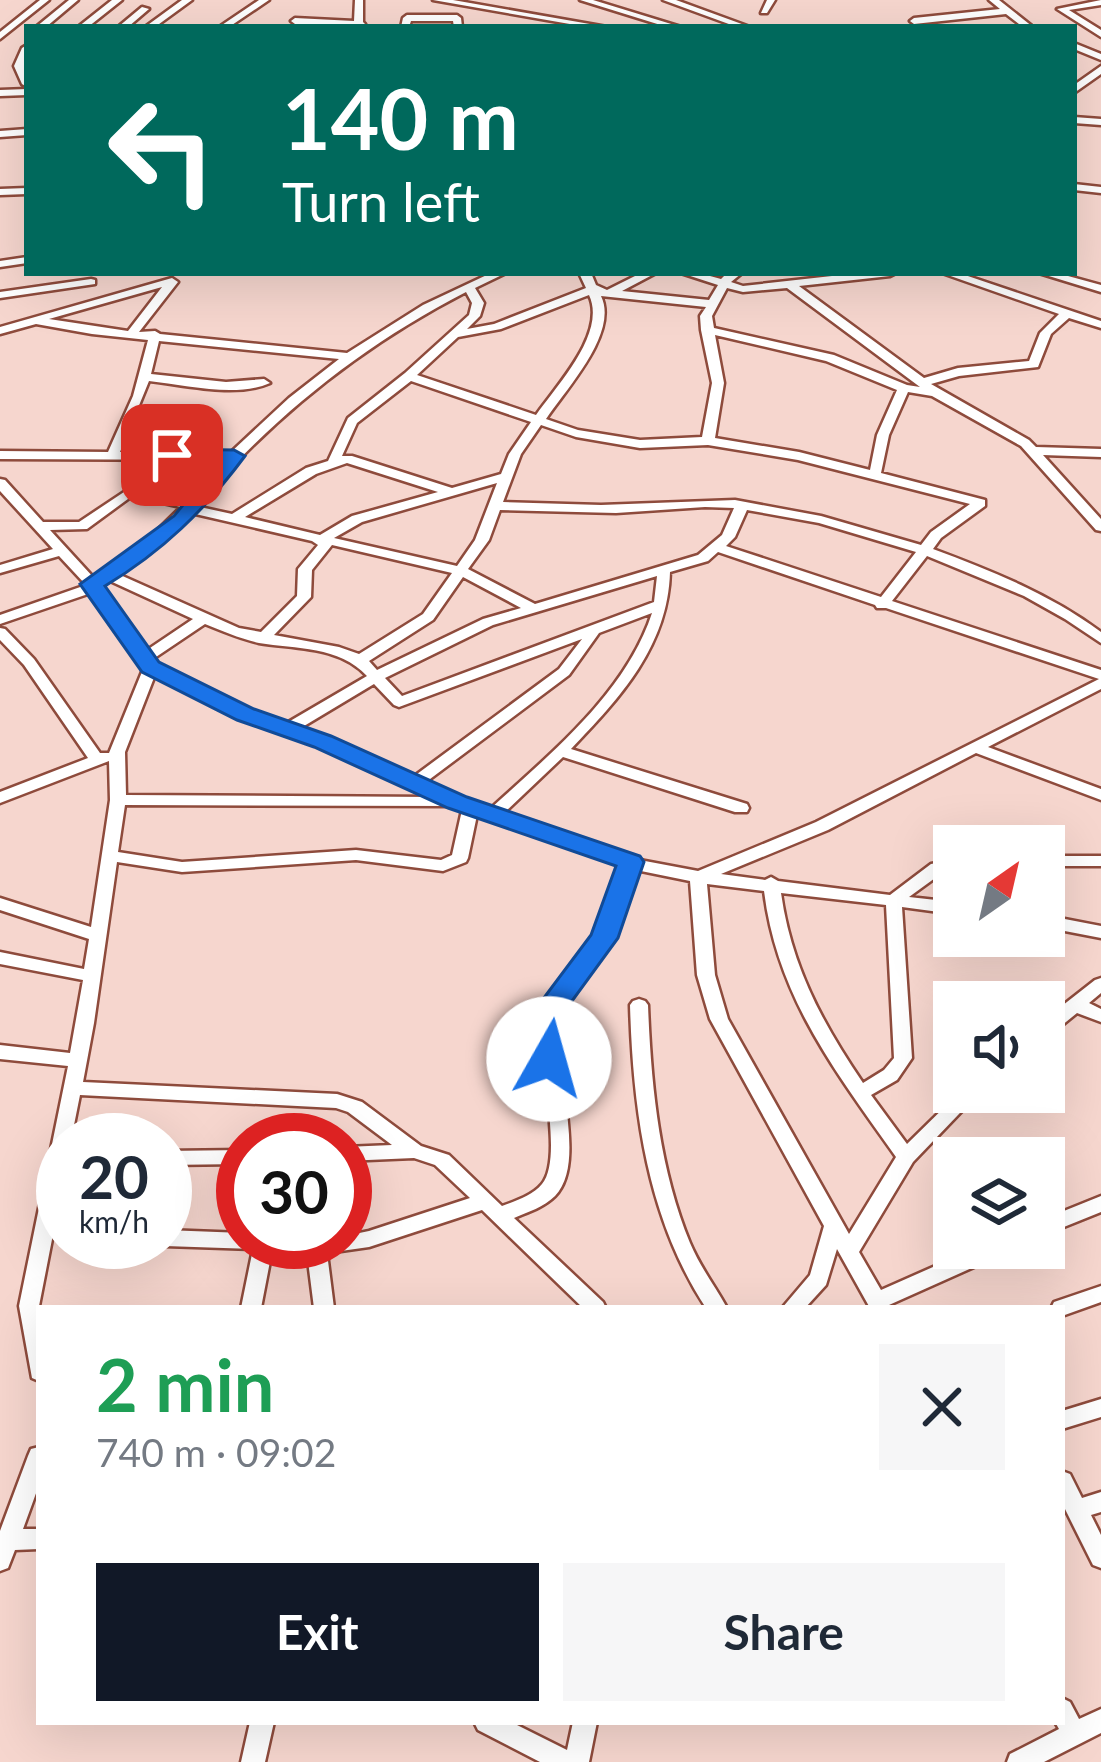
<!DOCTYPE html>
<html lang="en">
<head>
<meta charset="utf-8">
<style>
  body { margin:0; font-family:Lato,sans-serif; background:#f6f6f7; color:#1f2937; height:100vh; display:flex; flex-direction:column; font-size:45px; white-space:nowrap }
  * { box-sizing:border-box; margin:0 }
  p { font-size:39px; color:#747a83 }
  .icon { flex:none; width:66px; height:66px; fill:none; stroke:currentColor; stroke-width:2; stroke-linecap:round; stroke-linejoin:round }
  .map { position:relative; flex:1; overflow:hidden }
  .details { position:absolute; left:36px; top:1305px; width:1029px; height:420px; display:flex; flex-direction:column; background:#fff; border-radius:0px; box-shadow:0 12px 48px #0002 }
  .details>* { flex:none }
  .guide { position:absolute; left:24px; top:24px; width:1053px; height:252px; border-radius:0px; box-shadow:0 12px 48px #0002; background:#00695c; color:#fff; overflow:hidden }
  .needle { width:78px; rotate:34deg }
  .tools { position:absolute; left:933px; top:825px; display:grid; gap:24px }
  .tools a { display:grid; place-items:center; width:132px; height:132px; border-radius:0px; background:#fff; box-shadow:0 12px 48px #0002; font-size:60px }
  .speed { position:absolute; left:36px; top:1113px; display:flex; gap:24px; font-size:60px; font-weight:700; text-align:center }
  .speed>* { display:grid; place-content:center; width:156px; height:156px; border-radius:50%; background:#fff; box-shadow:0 12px 48px #0002; line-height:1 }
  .speed small { font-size:30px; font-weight:400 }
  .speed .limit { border:18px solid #d22; background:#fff; color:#111 }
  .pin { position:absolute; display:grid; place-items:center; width:102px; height:102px; color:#fff; margin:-51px; border-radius:24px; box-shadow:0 6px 18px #0006 }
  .me { position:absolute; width:132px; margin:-66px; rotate:7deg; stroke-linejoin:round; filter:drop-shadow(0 0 9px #0008) }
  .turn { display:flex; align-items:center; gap:42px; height:252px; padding:0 60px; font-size:54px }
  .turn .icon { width:156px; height:156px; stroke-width:2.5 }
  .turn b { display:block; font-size:84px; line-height:102px }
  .round { display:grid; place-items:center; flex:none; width:126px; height:126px; border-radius:0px; background:#f6f6f7 }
  .overview { display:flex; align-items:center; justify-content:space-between; height:204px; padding:0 60px }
  h1 { font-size:72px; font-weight:700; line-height:90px; color:#1e9e55 }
  .cta { display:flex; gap:24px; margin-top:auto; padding:24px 60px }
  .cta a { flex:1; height:138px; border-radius:0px; background:#111827; color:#fff; font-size:48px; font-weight:700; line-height:138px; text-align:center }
  .cta a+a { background:#f6f6f7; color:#1f2937 }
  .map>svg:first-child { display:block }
</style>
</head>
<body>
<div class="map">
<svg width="1101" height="1762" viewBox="0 0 1101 1762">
  <rect width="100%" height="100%" fill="#f6d6ce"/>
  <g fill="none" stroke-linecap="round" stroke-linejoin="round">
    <defs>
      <path id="street" d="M40 0H49L0 39V32Z
        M69 0H78L46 27H36Z
        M112 0H122L88 27H78Z
        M182 0H192L155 27H145Z
        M259 0H269L229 27H219Z
        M355 0H363V22L365 24 362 27 295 24 291 21 295 18 354 21Z
        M433 0H453L607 27H587Z
        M580 0H593L681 27H667Z
        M663 0H676L750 27H737Z
        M767 0H775L767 13H761Z
        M989 0H999L1033 27H1023L1006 14 914 24 910 21 914 18 1000 9Z
        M1101 0V5L1069 10 1101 30V37L1057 9Z
        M142 7 149 9 128 27H118Z
        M407 15H457L461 18 462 27H454L453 21H411L409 27H401L403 18Z
        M1074 43 1101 54V60L1074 49Z
        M27 45V58L24 66 27 73V87L22 84 14 66 22 48Z
        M1101 66V74L1074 93V85Z
        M27 89V95L0 96V90Z
        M1074 117 1101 119V125L1074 123Z
        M27 129V135L0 137V131Z
        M1074 184 1101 187V193L1074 190Z
        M27 188V194L0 195V189Z
        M27 257V263L0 267V261Z
        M491 273H506L475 288 484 303 480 316 467 329 494 324 586 288 579 273H591L596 285 607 290 641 273H656L622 291 709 300 718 285 681 273H699L721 279 727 273H742L731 282 743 286 859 273H896L890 276 799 286 924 378 958 368 1029 361 1040 333 1059 314 942 273H959L1101 321V328L1069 318 1051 334 1038 367 959 376 931 384 1029 440 1036 447 1101 449V457L1043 455 1101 519V531L1096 530 1021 446 932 396 908 392 889 435 881 473 985 500V506L941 538 933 549C992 571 1050 594 1101 632V643L1065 619 1024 596 927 556 892 601 1101 670V689L988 747 1101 789V800L976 753 828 830 721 874 765 880 771 877 778 881 890 895 931 864 954 860V870L942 873 909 897 954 902V914L902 907 912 1058 897 1080 871 1095 907 1144 960 1092H980L913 1162 859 1252 881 1290 976 1248H1006L1003 1254 889 1305 890 1308H870L837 1249 826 1285 805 1308H782L810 1275 824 1226 710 1019 697 975 690 881 636 870C627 899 619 929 601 955 589 972 571 986 564 1007 546 1057 591 1159 555 1196 544 1207 528 1212 514 1218L603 1302 606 1308H583L482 1210 369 1247 327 1253 334 1308H314L307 1253 272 1251 261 1308H241L253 1249 165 1246 157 1242H165V1230L243 1233V1242H345V1236L369 1231 470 1198 435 1165 414 1158 345 1161V1147L392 1145 348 1112 336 1108 80 1095 71 1140H63V1183L39 1306V1381L32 1378 19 1306 68 1066 0 1059V1045L70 1053 83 980 0 964V952L84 969 89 939 0 910V898L91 927 110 800 109 761 0 803V792L88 758 24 665 0 640V628L5 629 34 659 100 753H109L144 667 91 593 0 624V615L86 585 59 556 0 573V565L53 549 0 491V479L5 480 43 522H79L130 488 187 501 224 460 0 459V451L108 452 133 396 148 340 92 334 36 324 0 334V327L172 278 178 282 139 332 155 331 160 334 347 353 423 305ZM162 287 128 331 49 319ZM727 288 743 292 787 288 920 387 907 385 834 355 714 328 712 316ZM466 292 472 303 469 315 405 373 348 418 328 461 306 468 232 514 200 507 199 503C274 416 363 345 466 292ZM589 295C607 333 557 385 536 415L417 375 458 337 501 329ZM601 296 706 307 700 316 701 330 712 383 702 437 640 440 578 430 546 419C566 389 619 333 601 296ZM715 335 826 361 897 390 877 435 870 470 799 452 715 438 724 383ZM159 341 339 359 289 398 231 452H120L149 381C186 385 236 398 270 383L264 379 226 382 151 374ZM411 381 531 422 509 454 501 474 452 488 352 456H342L357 423ZM541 425 576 437 640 448 708 445 798 460 970 504 931 532 921 545 821 516 735 500 601 505 503 502 521 454ZM347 463 438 492 352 516 320 535 245 517 316 474ZM497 483 475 540 457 566 334 538 362 522ZM132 496 181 507 139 548 94 578 50 530 87 529ZM705 507 734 508 722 535 698 555 535 604 468 569 489 540 500 510 616 513ZM747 510 819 523 916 552 881 597 726 546 735 537ZM191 513 312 541 318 545 298 569 297 596 261 632 239 628 118 574 149 554ZM332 545 452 573 423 614 359 654 339 647 274 635 311 597 312 570ZM718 552 875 605 877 608H886L1099 679 816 822 698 871 645 861 504 813 563 757 735 812H747L749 808 747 804 571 749C620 698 668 646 670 572L708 561ZM657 576 654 602 402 696 385 678 493 625ZM463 577 521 608 483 619 377 670 369 661 433 620ZM108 580 193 619 147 650 98 583ZM652 613C626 693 550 754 490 809L426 782 569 675 599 633ZM205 624C222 631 241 639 259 643 296 649 339 646 367 676L285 724 250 712 156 664 153 659ZM582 639 559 669 413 777 299 729 374 684 394 705 399 707ZM155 675 240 718 317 745 431 797 126 795 125 752ZM125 805 451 806 462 810 452 855 441 860 356 850 182 862 118 852ZM477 815 622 865C613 891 606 919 592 942 577 966 553 983 545 1010 533 1052 566 1155 542 1184 533 1195 516 1201 502 1206L449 1155 421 1146 362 1102 337 1094 83 1082 94 1023 117 862 182 872 356 860 443 871 466 862 468 858ZM707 884 764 891C777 997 836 1072 896 1157L849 1234 728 1019 715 975ZM781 893 886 905 894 1058 884 1070 863 1083C822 1023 791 965 781 893Z
        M1039 273H1057L1101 285V292Z
        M91 279 95 280V284L0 298V292Z
        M1044 856H1101V866H1044Z
        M1044 915 1101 926V938L1044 927Z
        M1101 978V993L1089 1003 1101 1009V1022L1077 1013 1050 1035 1044 1036V1020L1095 980Z
        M639 999 645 1001 648 1005C651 1085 659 1168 690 1243 700 1267 715 1286 727 1308H706C647 1218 633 1110 630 1005L633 1001Z
        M243 1150V1164L165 1165V1151Z
        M1101 1196V1212L1044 1235V1219Z
        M1101 1286V1302L1062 1316V1308H1051L1054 1302Z
        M1101 1399V1417L1062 1429V1411Z
        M39 1447V1485L23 1529H39V1549L15 1550 8 1568 0 1571V1531L28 1456 31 1449Z
        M1062 1471 1070 1474 1082 1498 1101 1492V1512L1091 1515 1101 1535V1568L1093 1565 1062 1503Z
        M1062 1698 1070 1702 1079 1719 1101 1709V1733L1044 1762H1007L1010 1754 1059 1729 1055 1722H1062Z
        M250 1722H274L265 1762H241Z
        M474 1722H511L567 1750 573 1722H597L589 1762H540L478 1730Z"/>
    </defs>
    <use href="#street" stroke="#8e4b3c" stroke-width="5"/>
    <use href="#street" fill="#fff" fill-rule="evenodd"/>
  </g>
  <path fill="#1a73e8" stroke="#114b97" stroke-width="3" d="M172 449 234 450 245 456C204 511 163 551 105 586L159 662 254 709 331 736 467 797 640 856 644 862 618 938 569 1005 560 1067 549 1070 534 1059 540 1003 591 935 616 866 448 808 314 747 237 720 142 672 80 584 174 516 218 462 165 460 162 455Z"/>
</svg>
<div class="tools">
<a><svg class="needle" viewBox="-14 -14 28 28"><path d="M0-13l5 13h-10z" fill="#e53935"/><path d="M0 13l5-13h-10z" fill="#747a83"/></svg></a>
<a><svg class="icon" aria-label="sound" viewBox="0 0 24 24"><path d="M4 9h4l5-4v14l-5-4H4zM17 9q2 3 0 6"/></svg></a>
<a><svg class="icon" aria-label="layers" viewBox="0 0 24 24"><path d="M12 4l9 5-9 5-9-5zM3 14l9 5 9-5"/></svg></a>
</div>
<div class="speed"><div>20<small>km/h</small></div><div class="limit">30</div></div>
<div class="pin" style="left:172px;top:455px;background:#d93025"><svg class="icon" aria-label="arrive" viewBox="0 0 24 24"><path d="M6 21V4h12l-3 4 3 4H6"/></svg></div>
<svg class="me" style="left:549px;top:1059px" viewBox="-20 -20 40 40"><circle r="19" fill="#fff"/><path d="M0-13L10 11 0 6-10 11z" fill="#1a73e8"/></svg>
<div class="guide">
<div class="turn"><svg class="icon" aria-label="left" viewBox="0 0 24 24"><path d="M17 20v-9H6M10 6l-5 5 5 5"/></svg><div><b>140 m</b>Turn left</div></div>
</div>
<section class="details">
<div class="overview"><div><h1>2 min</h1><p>740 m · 09:02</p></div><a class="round"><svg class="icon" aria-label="close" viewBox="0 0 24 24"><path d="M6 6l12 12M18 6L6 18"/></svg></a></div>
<div class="cta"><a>Exit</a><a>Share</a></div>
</section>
</div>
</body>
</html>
